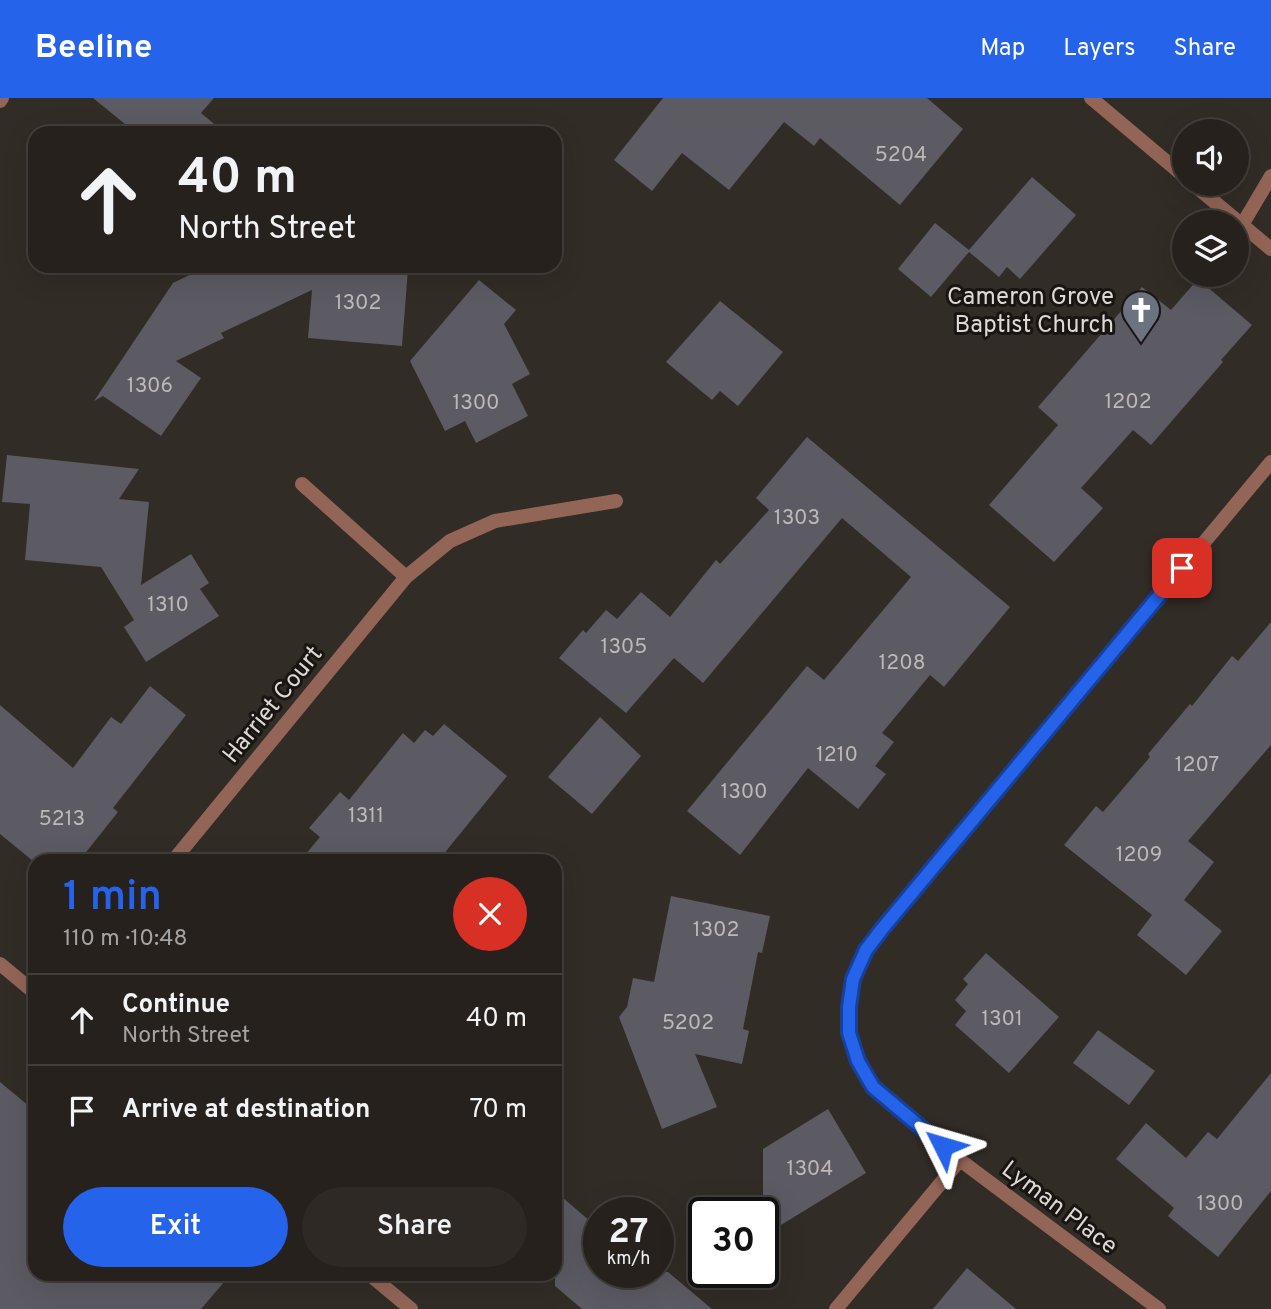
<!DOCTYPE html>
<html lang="en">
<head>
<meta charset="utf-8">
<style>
  body { margin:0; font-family:Overpass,sans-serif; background:#2e2925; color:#f1f3f6; height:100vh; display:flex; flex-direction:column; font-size:26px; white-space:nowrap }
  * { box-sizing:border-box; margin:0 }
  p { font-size:23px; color:#a4a3a3 }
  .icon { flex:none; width:38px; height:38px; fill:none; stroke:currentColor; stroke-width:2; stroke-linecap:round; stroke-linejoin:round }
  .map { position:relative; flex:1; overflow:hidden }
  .side { position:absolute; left:28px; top:756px; width:534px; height:427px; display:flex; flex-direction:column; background:#26211c; border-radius:21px; box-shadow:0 7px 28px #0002,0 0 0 2px #423e3b }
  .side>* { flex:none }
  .top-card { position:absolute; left:28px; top:28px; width:534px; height:147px; border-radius:21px; box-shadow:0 7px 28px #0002,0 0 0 2px #423e3b; background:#26211c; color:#f1f3f6; overflow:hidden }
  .buttons { position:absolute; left:1172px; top:21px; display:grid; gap:14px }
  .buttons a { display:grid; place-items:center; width:77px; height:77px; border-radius:50%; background:#26211c; box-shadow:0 7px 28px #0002,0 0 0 2px #423e3b; font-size:35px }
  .speed { position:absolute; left:583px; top:1099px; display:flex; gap:14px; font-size:35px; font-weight:700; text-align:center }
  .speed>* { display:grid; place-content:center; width:91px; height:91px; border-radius:50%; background:#26211c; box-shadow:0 7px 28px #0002,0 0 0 2px #423e3b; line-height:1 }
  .speed small { font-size:18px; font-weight:400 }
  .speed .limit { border:4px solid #111; border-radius:10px; background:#fff; color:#111 }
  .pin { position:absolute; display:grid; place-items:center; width:60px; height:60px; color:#fff; margin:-30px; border-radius:14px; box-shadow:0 4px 10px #0006 }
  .me { position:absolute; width:77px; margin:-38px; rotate:310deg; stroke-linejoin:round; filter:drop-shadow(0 0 5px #0008) }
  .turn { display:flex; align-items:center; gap:24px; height:147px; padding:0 35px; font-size:32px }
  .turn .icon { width:91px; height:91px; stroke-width:2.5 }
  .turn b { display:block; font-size:49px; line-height:60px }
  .round { display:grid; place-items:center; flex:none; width:74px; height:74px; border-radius:37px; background:#2e2925 }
  .summary { display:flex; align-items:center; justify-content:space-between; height:119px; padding:0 35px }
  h1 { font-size:42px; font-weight:600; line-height:52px; color:#2563eb }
  .button { display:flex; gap:14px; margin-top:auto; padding:14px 35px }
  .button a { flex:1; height:80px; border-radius:42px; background:#2563eb; color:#fff; font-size:28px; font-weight:600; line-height:80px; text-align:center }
  .button a+a { background:#2e2925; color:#f1f3f6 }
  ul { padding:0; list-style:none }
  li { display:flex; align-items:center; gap:21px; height:91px; padding:0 35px; border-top:2px solid #423e3b }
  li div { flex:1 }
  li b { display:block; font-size:26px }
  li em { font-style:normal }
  header { display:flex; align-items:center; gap:42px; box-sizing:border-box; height:98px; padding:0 35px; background:#2563eb; color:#fff }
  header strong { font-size:33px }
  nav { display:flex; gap:38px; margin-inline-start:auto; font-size:24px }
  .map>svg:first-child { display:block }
</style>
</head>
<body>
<header>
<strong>Beeline</strong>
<nav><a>Map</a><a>Layers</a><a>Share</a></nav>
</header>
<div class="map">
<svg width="1271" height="1211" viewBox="0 0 1271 1211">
  <rect width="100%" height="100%" fill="#322c26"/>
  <path fill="#5c5a62" d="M93 0H214L201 15 225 35H136Z
    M663 0H927L963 31 900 107 820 40 814 48 784 24 729 92 682 55 652 93 614 62Z
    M1032 79 1076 117 1020 181 1007 169 999 179 969 154 931 199 898 171 935 125 969 152Z
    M208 168H374L408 171 402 248 308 240 312 192 221 235 224 240 176 263 201 280 161 338 103 298 94 303 173 185Z
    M1198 181 1252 227 1221 262 1223 264 1151 347 1133 332 1081 390 1103 410 1054 464 989 407 1058 327 1038 309 1142 189 1171 212Z
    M479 182 516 212 504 226 530 276 512 286 528 318 476 345 465 323 445 333 410 263Z
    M720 203 783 254 738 308 720 293 712 302 666 264Z
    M807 339 1010 509 944 589 930 577 882 635 894 644 875 668 886 676 858 711 808 670 740 757 687 713 807 568 824 582 911 479 842 420 703 585 674 560 626 615 559 560 583 532 586 535 606 512 617 521 641 494 670 519 716 462 720 466 769 412 756 400Z
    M7 357 139 371 119 401 149 404 141 487 191 456 209 485 200 491 219 518 146 564 124 529 134 522 101 469 25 462 30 406 2 404Z
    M1271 524V647L1188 743 1214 764 1184 802 1222 833 1186 877 1137 837 1152 817 1064 747 1096 708 1103 714 1150 659 1148 656 1190 606 1192 608 1232 558 1238 563Z
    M150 588 186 617 113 710 118 714 79 763H33L0 736V607L73 670 111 619 121 626Z
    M600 619 641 658 592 716 548 679Z
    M444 626 507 678 438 763H300L320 739 309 730 340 694 349 702 403 635 414 645 425 632 433 638Z
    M671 798 770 818 762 855 758 854 743 931 749 933 742 966 695 956 717 1009 662 1031 619 919 627 909 633 880 654 884Z
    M986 855 1059 919 1009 975 955 927 966 913 955 902 968 886 963 881Z
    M1098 932 1155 973 1129 1007 1073 965Z
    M1271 975V1093L1218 1159 1168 1118 1174 1110 1116 1061 1146 1025 1186 1060 1208 1034 1217 1041Z
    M0 984 35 1013V1176H231L201 1211H0Z
    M828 1011 866 1075 763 1138V1051Z
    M555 1093 598 1130V1174H668L712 1211H582L555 1188Z
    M967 1170 1016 1211H933Z"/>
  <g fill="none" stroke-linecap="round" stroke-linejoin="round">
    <path stroke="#936557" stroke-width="14" d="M1242 127 1271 78"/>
    <path stroke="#936557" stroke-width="14" d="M1091 0 1185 79
      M1193 86 1271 151
      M302 386 406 479
      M173 763 406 479 450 443 495 423 616 403
      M836 1211 960 1062
      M1159 1211 960 1062 873 989 858 963 849 935V909L853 881 866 852 882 831 1271 364"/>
    <path stroke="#936557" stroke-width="14" d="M0 3 2 0
      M0 866 35 895
      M369 1176 411 1211"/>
  </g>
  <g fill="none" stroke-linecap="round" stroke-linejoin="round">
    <defs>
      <path id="route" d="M943 1048 873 989 858 963 849 935V909L853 881 866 852 882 831 1182 470"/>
    </defs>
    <use href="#route" stroke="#184099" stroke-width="18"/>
    <use href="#route" stroke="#2563eb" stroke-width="12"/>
  </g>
  <defs>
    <symbol id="church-pin" viewBox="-11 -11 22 30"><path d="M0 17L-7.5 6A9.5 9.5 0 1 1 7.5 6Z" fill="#6b7280" stroke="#181512"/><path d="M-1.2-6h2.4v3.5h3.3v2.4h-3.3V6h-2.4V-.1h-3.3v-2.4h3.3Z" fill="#fff"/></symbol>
  </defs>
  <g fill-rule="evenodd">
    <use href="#church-pin" x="1119" y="190" width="44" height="60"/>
  </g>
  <g text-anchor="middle" stroke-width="6" stroke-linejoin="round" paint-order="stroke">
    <g font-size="21" fill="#bdb9b8">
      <text x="901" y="63">5204</text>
      <text x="358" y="211">1302</text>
      <text x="150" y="294">1306</text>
      <text x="1128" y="310">1202</text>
      <text x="476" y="311">1300</text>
      <text x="797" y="426">1303</text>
      <text x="168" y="513">1310</text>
      <text x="624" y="555">1305</text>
      <text x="902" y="571">1208</text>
      <text x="837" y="663">1210</text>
      <text x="1197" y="673">1207</text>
      <text x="744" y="700">1300</text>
      <text x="366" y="724">1311</text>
      <text x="62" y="727">5213</text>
      <text x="1139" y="763">1209</text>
      <text x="716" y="838">1302</text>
      <text x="1002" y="927">1301</text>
      <text x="688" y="931">5202</text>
      <text x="810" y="1077">1304</text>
      <text x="1220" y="1112">1300</text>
    </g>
    <g font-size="24" fill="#ddd9d5" stroke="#181512" text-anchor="end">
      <text x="1114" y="206">Cameron Grove<tspan x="1114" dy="28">Baptist Church</tspan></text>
    </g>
    <g font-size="24" fill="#ddd9d5" stroke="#181512">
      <text transform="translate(272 606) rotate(-51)" y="8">Harriet Court</text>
      <text transform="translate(1060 1109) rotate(37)" y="8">Lyman Place</text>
    </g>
  </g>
</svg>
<div class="buttons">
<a><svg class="icon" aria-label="sound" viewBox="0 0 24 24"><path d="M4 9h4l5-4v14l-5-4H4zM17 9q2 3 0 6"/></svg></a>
<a><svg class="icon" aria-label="layers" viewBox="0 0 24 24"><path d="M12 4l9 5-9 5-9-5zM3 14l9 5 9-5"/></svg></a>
</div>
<div class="speed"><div>27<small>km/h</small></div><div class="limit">30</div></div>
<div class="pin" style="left:1182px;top:470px;background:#d93025"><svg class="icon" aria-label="arrive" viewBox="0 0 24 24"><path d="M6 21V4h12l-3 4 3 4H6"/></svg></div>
<svg class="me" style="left:943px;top:1048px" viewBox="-20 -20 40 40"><path d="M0-17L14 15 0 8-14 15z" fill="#2563eb" stroke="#fff" stroke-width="4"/></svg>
<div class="top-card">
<div class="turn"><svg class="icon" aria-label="ahead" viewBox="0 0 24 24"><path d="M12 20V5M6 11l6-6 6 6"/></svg><div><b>40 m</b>North Street</div></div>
</div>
<section class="side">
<div class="summary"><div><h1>1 min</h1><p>110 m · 10:48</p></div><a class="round" style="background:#d93025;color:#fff"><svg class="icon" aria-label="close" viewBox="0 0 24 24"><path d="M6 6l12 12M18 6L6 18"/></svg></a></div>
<ul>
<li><svg class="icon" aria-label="ahead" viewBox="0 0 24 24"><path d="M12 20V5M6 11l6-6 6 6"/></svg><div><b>Continue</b><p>North Street</p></div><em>40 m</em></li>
<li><svg class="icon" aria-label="arrive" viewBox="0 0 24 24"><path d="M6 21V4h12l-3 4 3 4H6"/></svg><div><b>Arrive at destination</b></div><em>70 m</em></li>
</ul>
<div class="button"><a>Exit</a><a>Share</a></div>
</section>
</div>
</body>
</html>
